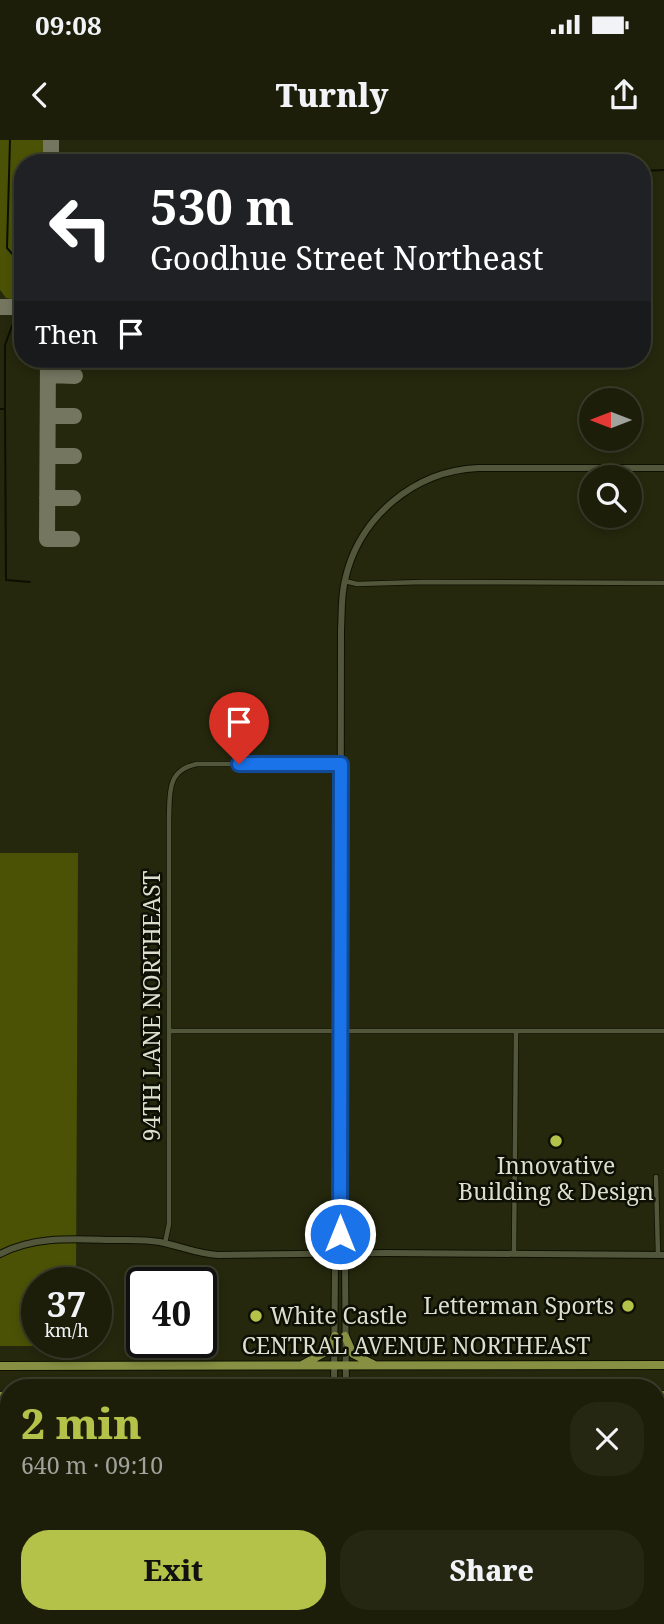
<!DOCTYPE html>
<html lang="en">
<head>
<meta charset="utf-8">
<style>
  body { margin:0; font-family:"Noto Serif",serif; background:#252713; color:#f1f3f6; height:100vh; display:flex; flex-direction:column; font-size:26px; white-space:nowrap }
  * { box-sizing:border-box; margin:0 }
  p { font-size:23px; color:#a0a29c }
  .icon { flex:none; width:38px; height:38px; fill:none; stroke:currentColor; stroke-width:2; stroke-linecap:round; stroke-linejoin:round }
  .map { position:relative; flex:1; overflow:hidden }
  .details { position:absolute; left:0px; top:1239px; width:665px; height:245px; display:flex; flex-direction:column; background:#1c1e0a; border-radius:28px 28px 0 0; box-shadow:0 4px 10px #0003,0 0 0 2px #3a3c2b }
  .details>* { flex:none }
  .top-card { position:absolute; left:14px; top:14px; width:637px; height:214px; border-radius:28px; box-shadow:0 4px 10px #0003,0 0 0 2px #3a3c2b; background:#202124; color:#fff; overflow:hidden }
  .needle { width:46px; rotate:270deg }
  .buttons { position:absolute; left:579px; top:248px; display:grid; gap:14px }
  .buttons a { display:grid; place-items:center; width:63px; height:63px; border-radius:50%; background:#1c1e0a; box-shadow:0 4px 10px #0003,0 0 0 2px #3a3c2b; font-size:35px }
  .speed { position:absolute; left:21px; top:1127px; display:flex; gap:14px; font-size:35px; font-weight:700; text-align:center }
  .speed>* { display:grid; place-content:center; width:91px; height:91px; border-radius:50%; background:#1c1e0a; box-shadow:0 4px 10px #0003,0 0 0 2px #3a3c2b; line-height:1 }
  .speed small { font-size:18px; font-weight:400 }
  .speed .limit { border:4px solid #111; border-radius:10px; background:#fff; color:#111 }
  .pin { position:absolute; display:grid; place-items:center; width:60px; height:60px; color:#fff; margin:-72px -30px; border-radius:50% 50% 50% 0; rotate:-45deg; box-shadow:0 0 7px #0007 }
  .pin .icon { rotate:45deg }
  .me { position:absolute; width:77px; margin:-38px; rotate:0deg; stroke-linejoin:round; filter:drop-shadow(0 0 5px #0008) }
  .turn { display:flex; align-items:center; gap:24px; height:147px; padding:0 21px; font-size:32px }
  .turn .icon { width:91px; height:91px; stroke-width:2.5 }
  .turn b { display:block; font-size:49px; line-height:60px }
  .then { display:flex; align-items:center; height:66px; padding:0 21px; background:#0003; gap:14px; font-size:26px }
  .round { display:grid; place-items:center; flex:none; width:74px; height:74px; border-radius:28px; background:#252713 }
  .head { display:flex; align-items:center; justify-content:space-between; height:119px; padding:0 21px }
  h1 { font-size:42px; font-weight:800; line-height:52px; color:#b5c24a }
  .action { display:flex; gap:14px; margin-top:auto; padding:14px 21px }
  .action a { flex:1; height:80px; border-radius:28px; background:#b5c24a; color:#111; font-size:28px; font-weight:800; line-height:80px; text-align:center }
  .action a+a { background:#252713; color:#f1f3f6 }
  .status { display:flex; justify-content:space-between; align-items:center; height:49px; padding:0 35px; background:#1c1e0a; direction:ltr }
  .status svg { height:19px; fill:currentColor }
  header { display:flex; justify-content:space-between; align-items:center; height:91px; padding:0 21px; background:#1c1e0a; font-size:32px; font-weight:800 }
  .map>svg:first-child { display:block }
</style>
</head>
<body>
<div class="status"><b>09:08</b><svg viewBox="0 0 49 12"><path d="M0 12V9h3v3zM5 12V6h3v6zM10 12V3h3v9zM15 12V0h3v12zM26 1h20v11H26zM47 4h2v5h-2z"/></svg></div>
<header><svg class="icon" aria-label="back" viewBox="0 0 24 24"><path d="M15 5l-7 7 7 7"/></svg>Turnly<svg class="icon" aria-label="share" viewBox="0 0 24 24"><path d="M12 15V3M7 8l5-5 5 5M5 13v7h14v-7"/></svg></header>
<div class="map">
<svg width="664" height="1484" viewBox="0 0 664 1484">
  <rect width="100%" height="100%" fill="#25280d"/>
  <path fill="#4b5206" d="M0 0H45V23H23V161L6 158 0 150Z
    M0 713H78L76 1143H37V1202H75V1206H0Z
    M656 1268H664V1484H351V1475H656Z
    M250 1475H330V1484H250Z"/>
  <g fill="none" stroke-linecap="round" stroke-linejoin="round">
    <path stroke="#0d1000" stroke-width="2" d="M10 0 7 108 23 126
      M642 31 664 30
      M0 269H5V205L23 156
      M5 269 6 440 30 442"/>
    <path stroke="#747660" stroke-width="16" d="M51 23V0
      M0 167H23
      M48 219 47 399H72
      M48 235 75 236
      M48 276H74
      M48 316H74
      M47 358H73"/>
    <defs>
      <path id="minor" d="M345 441 357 444 423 442 664 443
        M170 891H664
        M656 1037 658 1115
        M165 1103 169 1084V679C170 654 166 630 197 624H341
        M514 1113 516 892
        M0 1281H9
        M656 1366H664
        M0 1456H9
        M42 1484V1475"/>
      <path id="tertiary" d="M0 1114C35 1096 73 1099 111 1100 128 1100 144 1099 160 1102 180 1106 198 1114 218 1115L387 1113 664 1115
        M334 1248 335 1123 340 1114
        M346 1248 345 1123 340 1114 341 489C342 472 341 456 345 440 359 377 414 331 478 328H664
        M339 1484 340 1475"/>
      <path id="trunk" d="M345 1196 353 1214 373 1224
        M302 1225 329 1210 335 1196
        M0 1226 664 1225
        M656 1255H664
        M0 1256 9 1255"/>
    </defs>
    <use href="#minor" stroke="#0e1100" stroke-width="6"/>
    <use href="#tertiary" stroke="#0e1100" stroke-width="8"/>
    <use href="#trunk" stroke="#0e1100" stroke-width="10"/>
    <use href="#minor" stroke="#52563a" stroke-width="4.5"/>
    <use href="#tertiary" stroke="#52563a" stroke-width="6"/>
    <use href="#trunk" stroke="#868f42" stroke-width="8"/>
  </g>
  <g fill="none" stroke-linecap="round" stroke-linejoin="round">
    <defs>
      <path id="route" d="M239 624H341L340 1094"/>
    </defs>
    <use href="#route" stroke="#114b97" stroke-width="18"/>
    <use href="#route" stroke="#1a73e8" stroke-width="12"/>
  </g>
  <g fill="#b5c24a" stroke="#0e1005" stroke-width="2.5">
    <circle cx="556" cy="1001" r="7"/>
    <circle cx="628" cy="1166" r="7"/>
    <circle cx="256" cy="1176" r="7"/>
  </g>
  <g text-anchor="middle" stroke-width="5" stroke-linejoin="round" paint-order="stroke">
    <g font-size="23" fill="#dcdfce" stroke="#0e1005">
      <text transform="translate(152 866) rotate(-90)" y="8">94TH LANE NORTHEAST</text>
      <text x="416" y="1214">CENTRAL AVENUE NORTHEAST</text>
    </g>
    <g font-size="23" fill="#dcdfce" stroke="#0e1005">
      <text x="556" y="1034">Innovative<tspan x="556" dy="26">Building &amp; Design</tspan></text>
      <text x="614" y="1174" text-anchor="end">Letterman Sports</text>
      <text x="270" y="1184" text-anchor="start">White Castle</text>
    </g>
  </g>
</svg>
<div class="buttons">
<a><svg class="needle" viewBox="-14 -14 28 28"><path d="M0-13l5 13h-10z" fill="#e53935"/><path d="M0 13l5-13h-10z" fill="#a0a29c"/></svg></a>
<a><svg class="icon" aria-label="search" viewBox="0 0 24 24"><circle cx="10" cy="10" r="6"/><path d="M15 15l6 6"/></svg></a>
</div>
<div class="speed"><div>37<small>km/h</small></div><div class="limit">40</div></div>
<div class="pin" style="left:239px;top:624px;background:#d93025"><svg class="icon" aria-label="arrive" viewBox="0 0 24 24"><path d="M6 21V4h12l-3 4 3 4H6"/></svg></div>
<svg class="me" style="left:340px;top:1094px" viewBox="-20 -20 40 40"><circle r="17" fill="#1a73e8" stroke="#fff" stroke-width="3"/><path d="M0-11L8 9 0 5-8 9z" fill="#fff"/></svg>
<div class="top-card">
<div class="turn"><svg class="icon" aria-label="left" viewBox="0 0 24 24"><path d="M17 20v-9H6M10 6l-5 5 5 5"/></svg><div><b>530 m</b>Goodhue Street Northeast</div></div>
<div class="then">Then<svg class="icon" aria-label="arrive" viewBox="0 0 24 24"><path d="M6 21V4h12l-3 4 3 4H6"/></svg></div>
</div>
<section class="details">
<div class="head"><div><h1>2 min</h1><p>640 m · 09:10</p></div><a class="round"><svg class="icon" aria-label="close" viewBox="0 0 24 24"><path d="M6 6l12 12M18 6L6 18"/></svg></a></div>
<div class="action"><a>Exit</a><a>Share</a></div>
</section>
</div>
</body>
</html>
